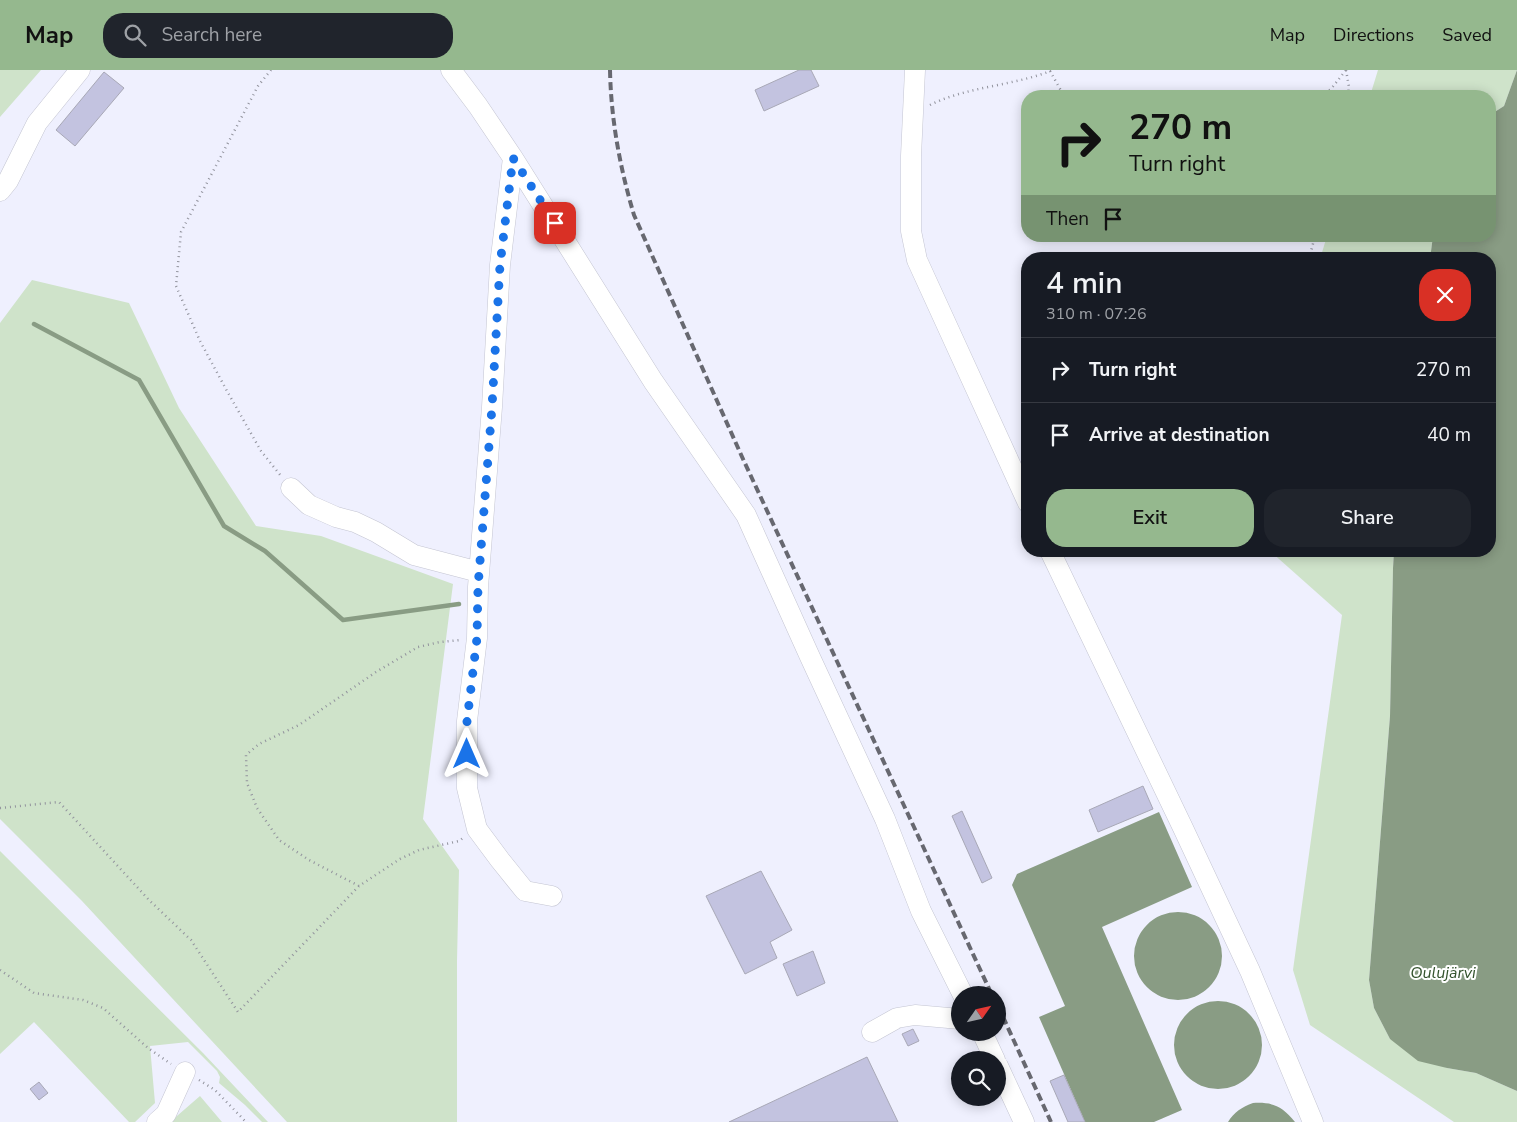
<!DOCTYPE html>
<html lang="en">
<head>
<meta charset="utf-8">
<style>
  body { margin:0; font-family:"Nunito Sans",sans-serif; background:#20242c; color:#f1f3f6; height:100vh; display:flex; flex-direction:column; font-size:19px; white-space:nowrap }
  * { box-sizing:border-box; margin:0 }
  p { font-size:16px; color:#9ea1a6 }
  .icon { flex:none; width:28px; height:28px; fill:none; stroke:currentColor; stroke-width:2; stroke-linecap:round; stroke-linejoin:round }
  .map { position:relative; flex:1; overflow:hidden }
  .side { position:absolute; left:1021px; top:182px; width:475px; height:305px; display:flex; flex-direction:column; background:#171b24; border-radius:20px; box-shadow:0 2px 12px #0003 }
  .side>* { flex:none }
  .banner { position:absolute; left:1021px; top:20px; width:475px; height:152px; border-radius:20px; box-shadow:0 2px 12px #0003; background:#95b88e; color:#111; overflow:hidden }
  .needle { width:32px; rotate:56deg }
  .tools { position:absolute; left:951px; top:916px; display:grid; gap:10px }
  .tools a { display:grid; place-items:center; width:55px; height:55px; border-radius:50%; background:#171b24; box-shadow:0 2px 12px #0003; font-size:25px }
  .pin { position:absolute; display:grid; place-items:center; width:42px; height:42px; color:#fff; margin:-21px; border-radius:10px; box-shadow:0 2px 8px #0006 }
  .me { position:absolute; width:55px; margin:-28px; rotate:0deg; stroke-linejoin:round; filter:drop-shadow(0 0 4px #0008) }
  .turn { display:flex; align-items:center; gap:18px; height:105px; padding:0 25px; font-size:22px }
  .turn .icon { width:65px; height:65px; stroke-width:2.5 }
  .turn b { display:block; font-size:35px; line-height:42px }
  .then { display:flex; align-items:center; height:48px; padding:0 25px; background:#0003; gap:10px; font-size:19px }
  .round { display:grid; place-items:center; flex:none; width:52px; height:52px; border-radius:20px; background:#20242c }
  .overview { display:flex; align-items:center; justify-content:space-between; height:85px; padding:0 25px }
  h1 { font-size:30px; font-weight:600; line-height:38px }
  .action { display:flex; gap:10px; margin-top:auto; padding:10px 25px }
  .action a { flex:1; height:58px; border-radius:20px; background:#95b88e; color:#111; font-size:20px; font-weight:600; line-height:58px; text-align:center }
  .action a+a { background:#20242c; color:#f1f3f6 }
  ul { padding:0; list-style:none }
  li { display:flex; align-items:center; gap:15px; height:65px; padding:0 25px; border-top:1px solid #363941 }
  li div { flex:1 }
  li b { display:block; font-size:19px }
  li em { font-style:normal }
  header { display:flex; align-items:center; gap:30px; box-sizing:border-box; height:70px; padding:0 25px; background:#95b88e; color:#111 }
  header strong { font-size:24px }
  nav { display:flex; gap:28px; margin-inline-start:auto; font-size:18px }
  .search { width:350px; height:45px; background:#20242c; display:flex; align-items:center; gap:12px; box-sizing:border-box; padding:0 18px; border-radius:20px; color:#9ea1a6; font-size:19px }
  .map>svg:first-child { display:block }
</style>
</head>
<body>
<header>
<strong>Map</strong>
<div class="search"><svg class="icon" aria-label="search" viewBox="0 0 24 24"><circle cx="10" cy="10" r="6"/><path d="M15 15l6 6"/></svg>Search here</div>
<nav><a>Map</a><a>Directions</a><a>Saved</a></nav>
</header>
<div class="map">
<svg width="1517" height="1052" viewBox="0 0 1517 1052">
  <rect width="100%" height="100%" fill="#eff0fe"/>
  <path fill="#cfe3ca" d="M0 0H41L0 47Z
    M1378 0H1517L1504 36 1490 45V26H1370Z
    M1327 166H1433L1430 189H1320Z
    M32 210 129 233 179 338 256 456 321 466 453 514 423 749 459 800 457 891V1052H287L82 831 0 749V253Z
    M1270 481H1394L1393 498 1390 646 1369 910 1374 938 1390 969 1447 998 1476 1003 1517 1021V1052H1454L1310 955 1293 900 1342 545Z
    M0 781 203 983 268 1052H262L245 1035 219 1013 220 1007 217 1001 188 972 150 976 155 1033 135 1052H129L34 952 0 984Z
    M200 1026 222 1052H170Z"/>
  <path fill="#899c84" d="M1517 0V1021L1476 1003 1447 998 1418 991 1390 969 1374 938 1369 910 1390 646 1393 498 1394 481H1490V189H1430L1433 166H1490V45L1504 36Z
    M1159 742 1192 817 1102 857 1182 1040 1154 1052H1085L1039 947 1065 936 1012 815 1017 804Z
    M1134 886a44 44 0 1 1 88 0a44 44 0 1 1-88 0Z
    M1174 975a44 44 0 1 1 88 0a44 44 0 1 1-88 0Z
    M1253 1033C1273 1032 1282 1036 1295 1052H1228C1234 1042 1242 1037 1253 1033Z"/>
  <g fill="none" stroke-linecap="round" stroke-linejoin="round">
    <path stroke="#899c84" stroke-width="4.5" d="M34 254 139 310 224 456 265 481 343 550 459 534"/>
  </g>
  <path fill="#c3c3e0" stroke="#a8a8b6" d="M799 0H811L819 16 764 41 755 20Z
    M104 2 124 18 75 76 56 60Z
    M1143 716 1153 739 1098 762 1089 740Z
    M962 741 992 808 982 813 952 746Z
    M761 801 792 860 770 872 777 888 745 904 706 826Z
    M813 881 825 913 797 926 783 894Z
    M913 959 919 971 908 976 902 964Z
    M867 987 898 1052H729L846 997Z
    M1064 1005 1085 1052H1068L1050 1011Z
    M39 1012 48 1023 39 1030 30 1019Z"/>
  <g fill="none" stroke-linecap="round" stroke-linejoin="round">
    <defs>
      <path id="minor" d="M451 0 478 36 513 88 653 311 746 445 810 587 885 749 921 841 963 925
        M915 0 911 86V161L917 190 1028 433
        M513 88 500 195 492 337 478 517 477 568 467 651V718L477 759 500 790 525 821 552 826
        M0 121 8 111 37 53 80 0
        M291 418 309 435 336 447 355 452 376 462 414 485 479 502
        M1050 481 1183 758 1250 901 1313 1052
        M872 962 897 948 915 945 960 949
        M982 962 995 990
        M998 996 1024 1052
        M157 1052 166 1044 185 1002"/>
    </defs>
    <use href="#minor" stroke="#c4c5d2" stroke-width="21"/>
    <path stroke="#92939d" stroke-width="2.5" stroke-dasharray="1 4" stroke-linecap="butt" d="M271 0 258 16 181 162 176 216 200 271 227 321 261 381 281 406
      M1346 0 1349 17 1348 26
      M1050 1 1064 26
      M1321 26 1331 19 1346 0
      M930 35C968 16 1014 16 1053 0
      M1309 189 1315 166
      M0 738 59 732 149 830 191 870 238 942 359 816 400 789 419 780 459 771 463 768
      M359 816 309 790 279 770 257 738 247 713 246 685 259 674 299 655 376 602 418 577 440 572 460 570
      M0 900 34 923 83 930 103 938 148 978 171 994
      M199 1010 215 1020 246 1052"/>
    <use href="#minor" stroke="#fff" stroke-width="20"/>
    <path stroke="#676870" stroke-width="4" stroke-dasharray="8 4" stroke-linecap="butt" d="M610 0C611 50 620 98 634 145L743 389 992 925
      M998 936 1051 1052"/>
  </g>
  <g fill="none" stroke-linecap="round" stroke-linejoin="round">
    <path stroke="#1a73e8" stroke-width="9" stroke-dasharray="0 16.2" d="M467 684V651L477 568 478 517 492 337 500 195 513 88 555 153"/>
  </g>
  <g text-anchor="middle" stroke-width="4" stroke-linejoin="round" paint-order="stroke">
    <g font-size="16" font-style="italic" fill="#34532d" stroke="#fff">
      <text x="1443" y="908">Oulujärvi</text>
    </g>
  </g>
</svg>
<div class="tools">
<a><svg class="needle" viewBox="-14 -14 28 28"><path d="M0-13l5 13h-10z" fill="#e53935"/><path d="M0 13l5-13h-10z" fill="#9ea1a6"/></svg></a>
<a><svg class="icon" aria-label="search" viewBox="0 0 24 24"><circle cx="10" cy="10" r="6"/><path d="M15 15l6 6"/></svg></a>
</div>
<div class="pin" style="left:555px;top:153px;background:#d93025"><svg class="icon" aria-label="arrive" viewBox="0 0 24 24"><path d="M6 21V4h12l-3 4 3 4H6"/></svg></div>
<svg class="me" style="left:467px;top:684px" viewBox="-20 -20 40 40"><path d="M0-17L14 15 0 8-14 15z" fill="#1a73e8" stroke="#fff" stroke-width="4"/></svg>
<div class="banner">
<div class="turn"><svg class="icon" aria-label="right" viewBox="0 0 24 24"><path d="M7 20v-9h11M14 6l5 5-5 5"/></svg><div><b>270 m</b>Turn right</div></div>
<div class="then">Then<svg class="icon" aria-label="arrive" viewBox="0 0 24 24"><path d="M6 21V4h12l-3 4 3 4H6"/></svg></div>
</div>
<section class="side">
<div class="overview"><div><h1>4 min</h1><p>310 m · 07:26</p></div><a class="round" style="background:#d93025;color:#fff"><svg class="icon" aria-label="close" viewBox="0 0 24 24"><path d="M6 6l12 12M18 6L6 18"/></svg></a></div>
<ul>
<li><svg class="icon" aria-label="right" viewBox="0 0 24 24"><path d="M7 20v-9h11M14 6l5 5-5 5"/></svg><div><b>Turn right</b></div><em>270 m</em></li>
<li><svg class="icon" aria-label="arrive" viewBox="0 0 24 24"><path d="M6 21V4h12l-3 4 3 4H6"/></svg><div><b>Arrive at destination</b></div><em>40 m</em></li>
</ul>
<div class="action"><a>Exit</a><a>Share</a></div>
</section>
</div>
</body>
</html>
